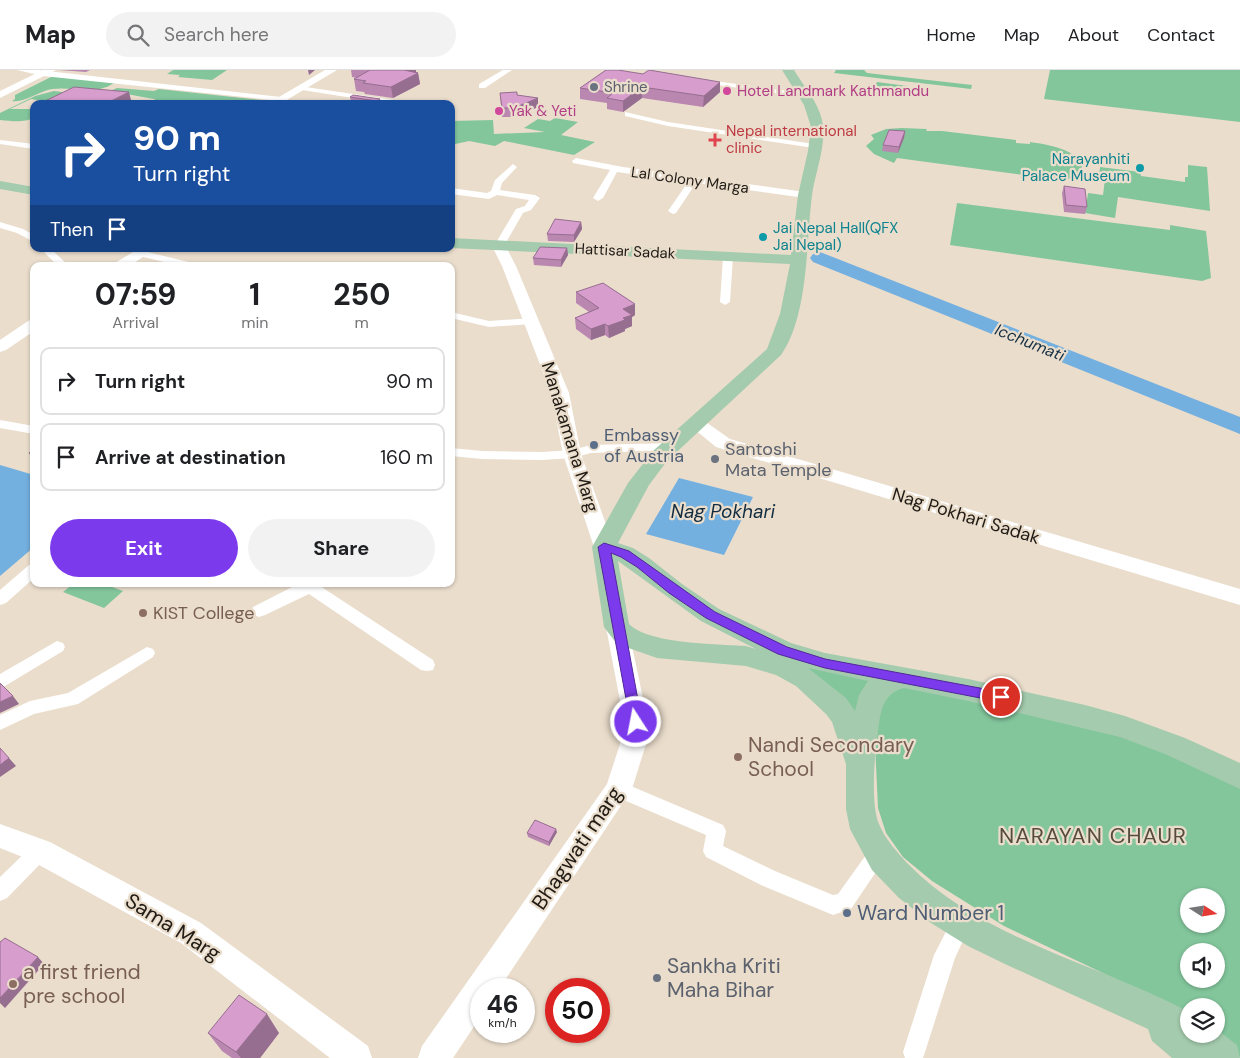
<!DOCTYPE html>
<html lang="en">
<head>
<meta charset="utf-8">
<style>
  body { margin:0; font-family:"DM Sans",sans-serif; background:#f2f2f2; color:#202124; height:100vh; display:flex; flex-direction:column; font-size:19px; white-space:nowrap }
  * { box-sizing:border-box; margin:0 }
  p { font-size:16px; color:#757577 }
  .icon { flex:none; width:28px; height:28px; fill:none; stroke:currentColor; stroke-width:2; stroke-linecap:round; stroke-linejoin:round }
  .map { position:relative; flex:1; overflow:hidden }
  .details { position:absolute; left:30px; top:192px; width:425px; height:325px; display:flex; flex-direction:column; background:#fff; border-radius:10px; box-shadow:0 1px 4px #0004 }
  .details>* { flex:none }
  .top-card { position:absolute; left:30px; top:30px; width:425px; height:152px; border-radius:10px; box-shadow:0 1px 4px #0004; background:#1a4fa0; color:#fff; overflow:hidden }
  .needle { width:32px; rotate:102deg }
  .controls { position:absolute; left:1180px; top:818px; display:grid; gap:10px }
  .controls a { display:grid; place-items:center; width:45px; height:45px; border-radius:50%; background:#fff; box-shadow:0 1px 4px #0004; font-size:25px }
  .speed { position:absolute; left:470px; top:908px; display:flex; gap:10px; font-size:25px; font-weight:700; text-align:center }
  .speed>* { display:grid; place-content:center; width:65px; height:65px; border-radius:50%; background:#fff; box-shadow:0 1px 4px #0004; line-height:1 }
  .speed small { font-size:12px; font-weight:400 }
  .speed .limit { border:8px solid #d22; background:#fff; color:#111 }
  .pin { position:absolute; display:grid; place-items:center; width:42px; height:42px; color:#fff; margin:-21px; border:2px solid #fff; border-radius:50%; box-shadow:0 1px 5px #0007 }
  .me { position:absolute; width:55px; margin:-28px; rotate:349deg; stroke-linejoin:round; filter:drop-shadow(0 0 4px #0008) }
  .turn { display:flex; align-items:center; gap:18px; height:105px; padding:0 20px; font-size:22px }
  .turn .icon { width:65px; height:65px; stroke-width:2.5 }
  .turn b { display:block; font-size:35px; line-height:42px }
  .then { display:flex; align-items:center; height:48px; padding:0 20px; background:#0003; gap:10px; font-size:19px }
  .eta { display:flex; justify-content:space-evenly; align-items:center; height:85px; text-align:center }
  .eta b { font-size:30px; font-weight:700; line-height:35px }
  .button { display:flex; gap:10px; margin-top:auto; padding:10px 20px }
  .button a { flex:1; height:58px; border-radius:30px; background:#7c3aed; color:#fff; font-size:20px; font-weight:700; line-height:58px; text-align:center }
  .button a+a { background:#f2f2f2; color:#202124 }
  ul { padding:0; list-style:none }
  li { display:flex; align-items:center; gap:15px; height:68px; margin:0 10px 8px; padding:0 10px; border:2px solid #e0e0e0; border-radius:10px }
  li div { flex:1 }
  li b { display:block; font-size:19px }
  li em { font-style:normal }
  header { display:flex; align-items:center; gap:30px; box-sizing:border-box; height:70px; padding:0 25px; background:#fff; border-bottom:1px solid #e0e0e0 }
  header strong { font-size:24px }
  nav { display:flex; gap:28px; margin-inline-start:auto; font-size:18px }
  .search { width:350px; height:45px; background:#f2f2f2; display:flex; align-items:center; gap:12px; box-sizing:border-box; padding:0 18px; border-radius:28px; color:#757577; font-size:19px }
  .map>svg:first-child { display:block }
</style>
</head>
<body>
<header>
<strong>Map</strong>
<div class="search"><svg class="icon" aria-label="search" viewBox="0 0 24 24"><circle cx="10" cy="10" r="6"/><path d="M15 15l6 6"/></svg>Search here</div>
<nav><a>Home</a><a>Map</a><a>About</a><a>Contact</a></nav>
</header>
<div class="map">
<svg width="1240" height="988" viewBox="0 0 1240 988">
  <rect width="100%" height="100%" fill="#eaddcc"/>
  <path fill="#83c69c" fill-rule="evenodd" d="M173 0H227L212 10 178 7 180 5 167 4Z
    M836 0H864L867 3 972 15 971 19 834 3Z
    M1050 0H1240V52L1044 29Z
    M53 6 114 13C95 26 73 16 52 19 39 21 25 33 12 31L15 29V25Z
    M877 12 907 16 902 24 871 21Z
    M117 18 154 21 159 19 261 30 267 34H157L158 32 154 29 110 21Z
    M54 21 70 23 63 34 31 29 10 39H34V48C23 53 12 51 0 50V43L35 26Z
    M555 48 578 52 561 65 595 72 574 85 504 71 495 76 469 71 451 75V51L493 50 494 64 545 62 524 58 538 49 550 51Z
    M902 58 927 59 926 61H942L1016 70V73L1030 74V72C1045 74 1084 80 1082 100 1074 111 1058 111 1046 111V108L897 88 894 93 874 84 866 76 874 69 871 65 886 59Z
    M1188 95 1207 97 1210 141 1118 127 1115 148 1085 143 1088 123 1103 125 1105 109 1099 108 1100 97 1140 102 1141 106 1185 112V107H1188Z
    M957 133 1170 160V155L1206 161 1211 208 1202 211 950 175Z
    M73 514H104L123 521 104 538 63 522Z
    M781 589 870 610 859 666Z
    M888 617H911L1148 673 1240 717V988L1213 964H1216V936H1189V947L1147 924 1004 856 932 811 903 787 886 763 878 738 874 652ZM1189 826H1216V854H1189ZM1189 881H1216V909H1189Z"/>
  <path fill="#73afdf" d="M0 395 34 405V477L0 506Z
    M679 408 753 427 724 485 646 464Z"/>
  <g fill="none" stroke-linecap="round" stroke-linejoin="round">
    <path fill="#73afdf" fill-rule="evenodd" d="M820 182 1240 347V364L813 192 810 188 813 184Z"/>
    <path fill="#fff" fill-rule="evenodd" d="M17 0H38L281 27 285 29 281 31 43 6Z
      M503 0H512L485 18H479V14Z
      M700 9 803 23 807 25 803 27 703 13 699 11Z
      M299 16 407 32 411 34H391L302 20 298 18Z
      M625 42 668 52 814 74 818 76 814 78 668 56 625 46Z
      M0 70 34 74V79L0 74Z
      M576 88 623 97 805 122 810 125 805 128 696 113 676 143 673 144 668 141 688 112 617 102 603 128 598 131 593 128 610 100 573 93 572 91Z
      M513 94 517 97 502 113 500 120 535 125 540 128 531 140 523 143 504 176 499 179 494 176 516 139 525 136 529 130 497 125 489 129 451 124V118L487 123 491 121 495 110Z
      M0 152 23 159 34 165V172L17 163 0 158Z
      M41 179H51L69 196H58Z
      M139 180 197 194 198 196H181L135 185 134 183Z
      M728 184 733 187 730 232 725 235 720 232 723 187Z
      M451 242 489 251 532 248 538 251 532 254 489 257 451 248Z
      M0 350 34 356V364L0 358Z
      M671 373 676 374 678 377 676 380 591 383 572 388 543 390 482 389 451 386V378L482 381 543 382 572 380 591 375Z
      M34 494V508L6 533 0 535V520L29 495Z
      M298 514H317L433 590 435 595 433 600 427 601 421 600 309 524 265 545 259 547 253 545 251 541 253 537Z
      M57 571 63 573 65 577 63 581 0 619V604Z
      M147 577 153 579 155 583 153 587 78 634 34 644 0 660V645L30 631 68 623Z
      M619 711 723 755 726 761 723 776 775 801 833 825 838 824 871 778 878 775 885 778 888 784 851 839 833 845 761 815 706 787 703 781 706 765 612 725 610 719 612 713Z
      M40 772 47 775 50 781 47 787 7 828 0 831V807L33 775Z
      M961 843 968 846 971 853 955 888 925 982 923 988H905L903 982 934 885 954 846Z"/>
    <path fill="#fff" fill-rule="evenodd" d="M43 0H56L0 28V21Z
      M325 0H337L280 34H267Z
      M499 172 504 173 516 196 569 323 581 384 614 477 611 482 604 484 597 482 594 477 563 384 551 323 502 196 492 176Z
      M138 179H154L130 196H113L115 193Z
      M34 249V261L6 280 0 282V270L28 251Z
      M697 349 703 350 730 369 1240 519V535L716 377 688 354 691 350Z
      M617 549 625 551 628 557 648 652 646 674 632 719 499 919H481V946L453 988H418L422 976 607 714 620 674 624 652 606 557 609 551Z
      M0 754 50 772 201 853 368 976 372 988H330L181 873 30 790 0 778Z"/>
    <path fill="#a4cbad" fill-rule="evenodd" d="M782 0H794C804 17 822 36 823 57 825 80 815 103 812 125 806 172 809 245 781 285L667 391 649 415 618 473 633 478 649 488 682 514 719 539 791 573 825 583 968 609 1085 635 1125 646 1185 668 1240 693V719L1165 684 1120 667 968 631 904 618C879 624 880 649 877 671 874 691 871 736 879 754 885 769 897 782 908 794 983 870 1097 893 1189 942V964H1216V959L1237 975 1240 988H1172L1152 971 1148 959 1007 895 968 876 931 853 899 828 872 800 850 759 846 739V694L832 652 826 644 796 616 776 605 746 596 657 588 617 574 604 557 592 477 628 413 653 381 767 279 780 244 790 194 451 178V168L791 185 798 125 808 81 811 57 804 35ZM618 491 701 551 756 579 746 576C717 574 648 574 629 554ZM808 598 868 611 859 625 855 641 846 628Z
      M0 111 34 117V125L0 119Z"/>
  </g>
  <path fill="#b987b0" d="M59 0H90L86 2Z
    M351 0H416V2L418 3 420 14 393 28 365 24 364 22 356 21 354 9 357 8 352 7Z
    M606 0 720 22 703 37 642 28 623 42 607 39V33L580 29V18Z
    M500 23 538 28V37L515 47H502Z
    M350 27 380 29 381 34H362L351 32Z
    M34 36V47L30 38Z
    M905 61 904 68 898 83 882 81 883 75Z
    M1064 116 1087 137 1085 144 1064 142 1062 123Z
    M581 152 582 159 574 172 548 171 547 164Z
    M567 178 568 185 561 197 534 195 533 188Z
    M576 222 635 234V245L632 247V256L625 259V261L609 268 605 265 591 270 576 259 575 248 589 242 576 233Z
    M34 380V391L29 383Z
    M557 762 549 776 528 767 527 763Z
    M208 963H279L260 988H232L222 981Z"/>
  <path fill="#966e90" d="M308 0H315L309 5Z
    M403 0H416V4L418 3 420 14 393 28 391 17Z
    M720 12V22L703 37 704 26Z
    M642 17V28L623 42V31Z
    M129 22 132 34H105Z
    M538 28V37L515 47 514 38Z
    M380 29 381 34H377V31Z
    M905 61 904 68 898 83 899 77Z
    M581 152 582 159 574 172V165Z
    M567 178 568 185 561 197V190Z
    M635 234V245L632 247V256L625 259V261L609 268 608 256 623 239Z
    M605 254V265L591 270V259Z
    M13 626 19 634 0 643V632Z
    M9 688 16 696 0 707V695Z
    M556 759 557 762 549 776V772Z
    M38 887 44 894 5 938 0 933V928Z
    M267 944 279 963 260 988H241L236 982Z"/>
  <path fill="#d79dcd" stroke="#966e90" d="M370 0H404L418 3 391 17 363 13 366 11 354 9Z
    M606 0H618L643 4 649 0 720 12 704 26 642 17 623 31 607 28 613 23 580 18Z
    M74 17 129 22 105 34H39Z
    M517 22V25L538 28 514 38H502L500 23Z
    M353 25 380 29 377 31 350 27Z
    M889 60 905 61 899 77 883 75Z
    M1064 116 1085 119 1087 137 1066 135Z
    M555 149 581 152 574 165 547 164Z
    M540 177 567 178 561 190 533 188Z
    M603 213 635 234 623 239 632 245 623 248 625 250 608 256 605 254 591 259 575 248 599 238 576 222Z
    M34 380V384L29 383Z
    M0 613 13 626 0 632Z
    M0 678 9 688 0 695Z
    M535 750 556 759 549 772 527 763Z
    M5 868 38 887 0 928V872Z
    M239 925 267 944 236 982 208 963Z"/>
  <path fill="#7c3aed" stroke="#51269a" d="M604 473 629 481 715 542 787 577 825 589 1001 622 1006 623 1008 627 1006 631 1001 632 825 598 778 584 706 548 669 523 637 497 621 487 611 483 642 652 640 656 636 657 631 656 598 477Z"/>
  <g fill="#6b7280" stroke="#eaddcc" stroke-width="2">
    <circle cx="594" cy="17" r="5"/>
    <circle cx="715" cy="389" r="5"/>
    <circle cx="657" cy="908" r="5"/>
  </g>
  <g fill="#d1479c" stroke="#eaddcc" stroke-width="2">
    <circle cx="727" cy="21" r="5"/>
    <circle cx="499" cy="41" r="5"/>
  </g>
  <path fill="#e0444e" stroke="#eaddcc" stroke-width="2" d="M712.5 62.5h5v5h5v5h-5v5h-5v-5h-5v-5h5z"/>
  <g fill="#0f9aa8" stroke="#eaddcc" stroke-width="2">
    <circle cx="1140" cy="98" r="5"/>
    <circle cx="763" cy="167" r="5"/>
  </g>
  <g fill="#5c6f8a" stroke="#eaddcc" stroke-width="2">
    <circle cx="594" cy="375" r="5"/>
    <circle cx="847" cy="843" r="5"/>
  </g>
  <g fill="#8d6e63" stroke="#eaddcc" stroke-width="2">
    <circle cx="143" cy="543" r="5"/>
    <circle cx="738" cy="687" r="5"/>
    <circle cx="13" cy="914" r="5"/>
  </g>
  <g text-anchor="middle" stroke-width="4.5" stroke-linejoin="round" paint-order="stroke">
    <g font-size="15" fill="#5b616d" stroke="#eaddcc" text-anchor="start">
      <text x="604" y="22">Shrine</text>
    </g>
    <g font-size="15" fill="#b23c85" stroke="#eaddcc" text-anchor="start">
      <text x="737" y="26">Hotel Landmark Kathmandu</text>
      <text x="509" y="46">Yak &amp; Yeti</text>
    </g>
    <g font-size="15" fill="#be3a42" stroke="#eaddcc" text-anchor="start">
      <text x="726" y="66">Nepal international<tspan x="726" dy="17">clinic</tspan></text>
    </g>
    <g font-size="15" fill="#0d838f" stroke="#eaddcc" text-anchor="end">
      <text x="1130" y="94">Narayanhiti<tspan x="1130" dy="17">Palace Museum</tspan></text>
      <text x="773" y="163" text-anchor="start">Jai Nepal Hall(QFX<tspan x="773" dy="17">Jai Nepal)</tspan></text>
    </g>
    <g font-size="15" fill="#201b15" stroke="#eaddcc">
      <text transform="translate(690 110) rotate(8)" y="5">Lal Colony Marga</text>
      <text transform="translate(625 181) rotate(3)" y="5">Hattisar Sadak</text>
    </g>
    <g font-size="16" font-style="italic" fill="#122d41" stroke="#eaddcc">
      <text transform="translate(1030 272) rotate(22)" y="6">Icchumati</text>
    </g>
    <g font-size="18" fill="#4e5e75" stroke="#eaddcc" text-anchor="start">
      <text x="604" y="371">Embassy<tspan x="604" dy="21">of Austria</tspan></text>
    </g>
    <g font-size="18" fill="#201b15" stroke="#eaddcc">
      <text transform="translate(570 367) rotate(73)" y="6">Manakamana Marg</text>
      <text transform="translate(966 446) rotate(17)" y="6">Nag Pokhari Sadak</text>
    </g>
    <g font-size="18" fill="#5b616d" stroke="#eaddcc" text-anchor="start">
      <text x="725" y="385">Santoshi<tspan x="725" dy="21">Mata Temple</tspan></text>
    </g>
    <g font-size="18" fill="#785e54" stroke="#eaddcc" text-anchor="start">
      <text x="153" y="549">KIST College</text>
    </g>
    <g font-size="19" font-style="italic" fill="#122d41" stroke="#eaddcc">
      <text x="723" y="448">Nag Pokhari</text>
    </g>
    <g font-size="21" fill="#785e54" stroke="#eaddcc" text-anchor="start">
      <text x="748" y="682">Nandi Secondary<tspan x="748" dy="24">School</tspan></text>
      <text x="23" y="909">a first friend<tspan x="23" dy="24">pre school</tspan></text>
    </g>
    <g font-size="21" fill="#201b15" stroke="#eaddcc">
      <text transform="translate(577 778) rotate(-56)" y="7">Bhagwati marg</text>
      <text transform="translate(173 857) rotate(32)" y="7">Sama Marg</text>
    </g>
    <g font-size="21" fill="#4e5e75" stroke="#eaddcc" text-anchor="start">
      <text x="857" y="850">Ward Number 1</text>
    </g>
    <g font-size="21" fill="#5b616d" stroke="#eaddcc" text-anchor="start">
      <text x="667" y="903">Sankha Kriti<tspan x="667" dy="24">Maha Bihar</tspan></text>
    </g>
    <g font-size="22" letter-spacing="1" fill="#564b3d" stroke="#eaddcc">
      <text x="1093" y="773">NARAYAN CHAUR</text>
    </g>
  </g>
</svg>
<div class="controls">
<a><svg class="needle" viewBox="-14 -14 28 28"><path d="M0-13l5 13h-10z" fill="#e53935"/><path d="M0 13l5-13h-10z" fill="#757577"/></svg></a>
<a><svg class="icon" aria-label="sound" viewBox="0 0 24 24"><path d="M4 9h4l5-4v14l-5-4H4zM17 9q2 3 0 6"/></svg></a>
<a><svg class="icon" aria-label="layers" viewBox="0 0 24 24"><path d="M12 4l9 5-9 5-9-5zM3 14l9 5 9-5"/></svg></a>
</div>
<div class="speed"><div>46<small>km/h</small></div><div class="limit">50</div></div>
<div class="pin" style="left:1001px;top:627px;background:#d93025"><svg class="icon" aria-label="arrive" viewBox="0 0 24 24"><path d="M6 21V4h12l-3 4 3 4H6"/></svg></div>
<svg class="me" style="left:636px;top:652px" viewBox="-20 -20 40 40"><circle r="17" fill="#7c3aed" stroke="#fff" stroke-width="3"/><path d="M0-11L8 9 0 5-8 9z" fill="#fff"/></svg>
<div class="top-card">
<div class="turn"><svg class="icon" aria-label="right" viewBox="0 0 24 24"><path d="M7 20v-9h11M14 6l5 5-5 5"/></svg><div><b>90 m</b>Turn right</div></div>
<div class="then">Then<svg class="icon" aria-label="arrive" viewBox="0 0 24 24"><path d="M6 21V4h12l-3 4 3 4H6"/></svg></div>
</div>
<section class="details">
<div class="eta">
<div><b>07:59</b><p>Arrival</p></div>
<div><b>1</b><p>min</p></div>
<div><b>250</b><p>m</p></div>
</div>
<ul>
<li><svg class="icon" aria-label="right" viewBox="0 0 24 24"><path d="M7 20v-9h11M14 6l5 5-5 5"/></svg><div><b>Turn right</b></div><em>90 m</em></li>
<li><svg class="icon" aria-label="arrive" viewBox="0 0 24 24"><path d="M6 21V4h12l-3 4 3 4H6"/></svg><div><b>Arrive at destination</b></div><em>160 m</em></li>
</ul>
<div class="button"><a>Exit</a><a>Share</a></div>
</section>
</div>
</body>
</html>
